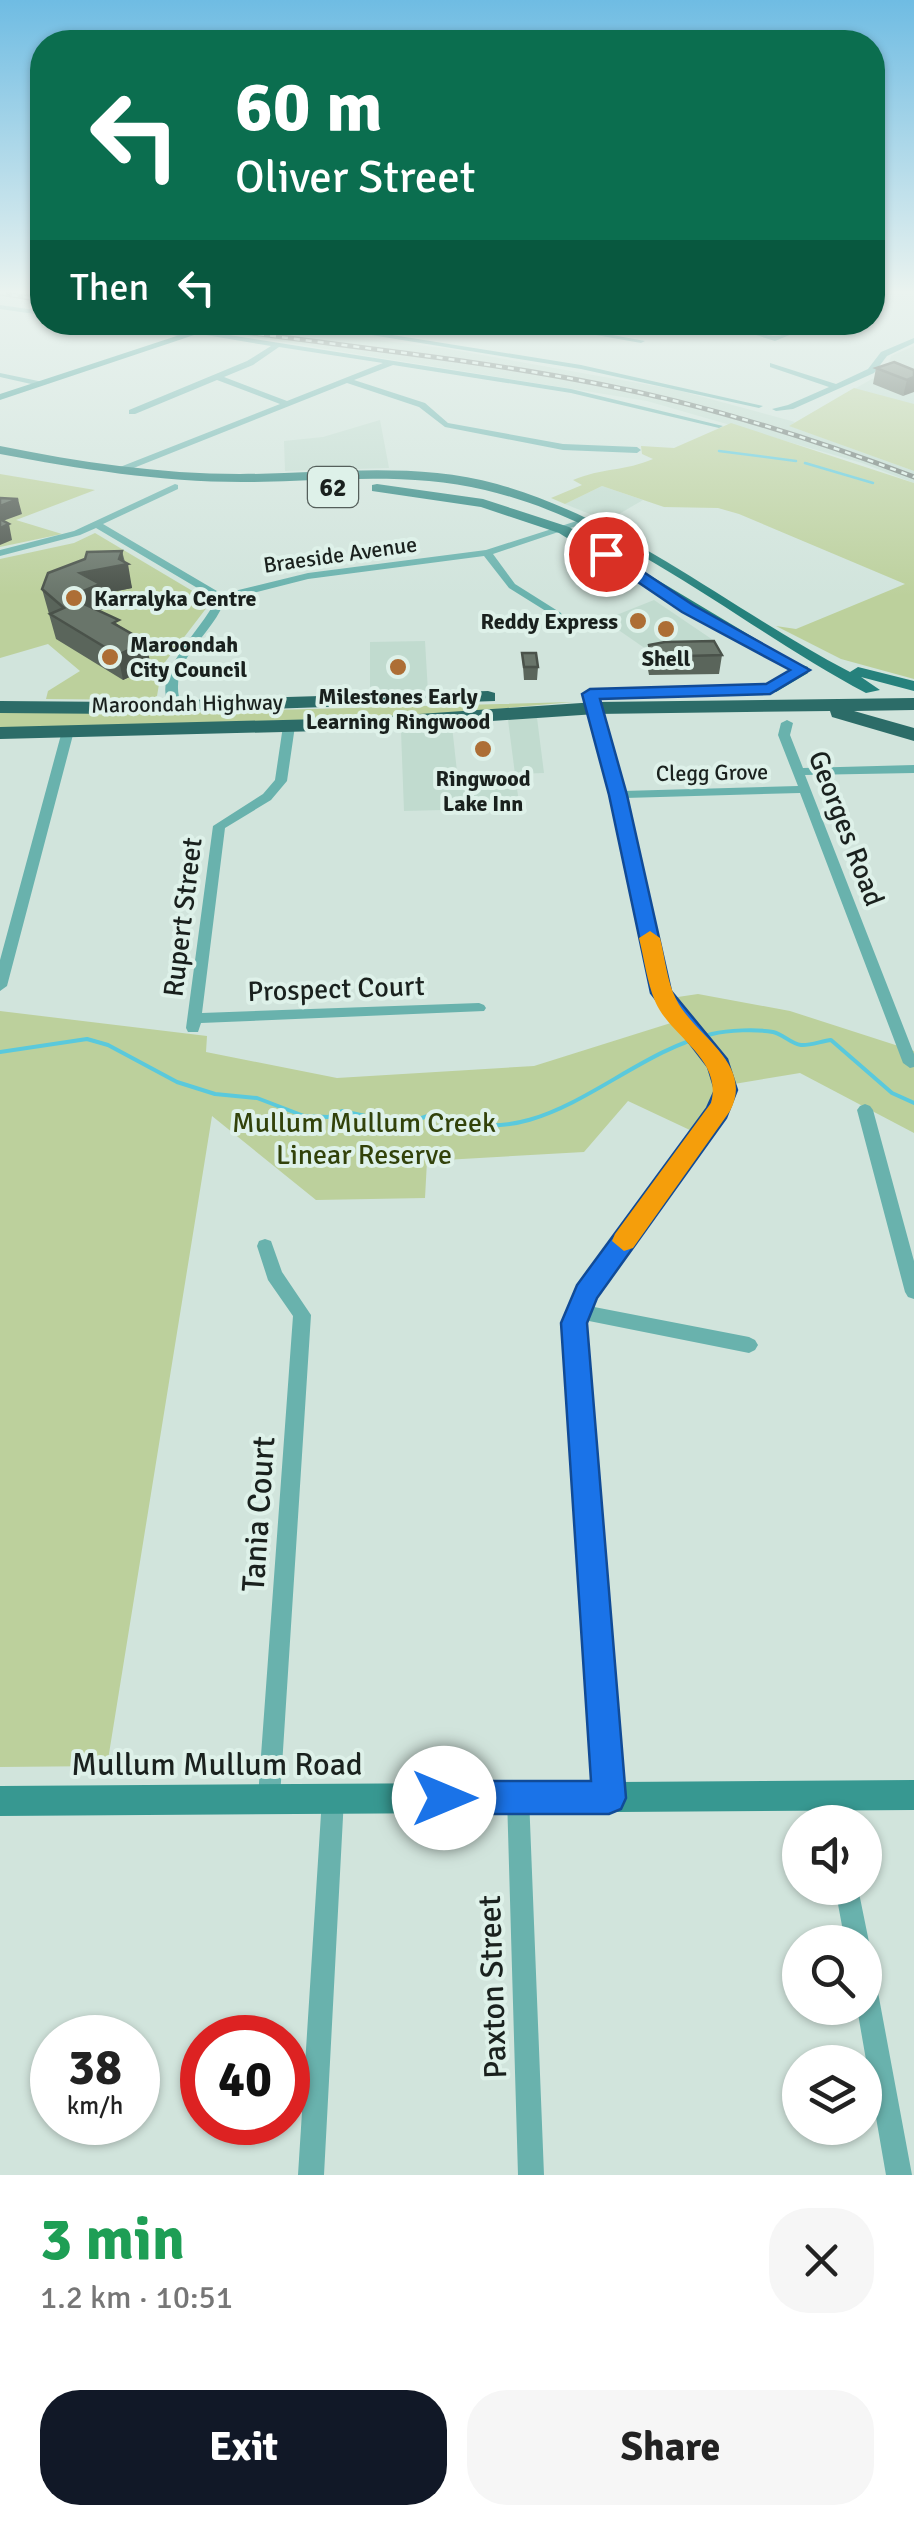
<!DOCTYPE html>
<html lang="en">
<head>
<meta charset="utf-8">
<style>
  body { margin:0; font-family:Signika,sans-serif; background:#f6f6f6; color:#222; height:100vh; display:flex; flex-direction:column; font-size:38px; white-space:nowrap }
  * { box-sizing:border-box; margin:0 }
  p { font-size:32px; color:#767676 }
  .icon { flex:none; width:55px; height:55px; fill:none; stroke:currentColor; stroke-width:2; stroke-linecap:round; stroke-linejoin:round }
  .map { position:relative; height:2175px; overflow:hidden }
  .drawer { display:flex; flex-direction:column; background:#fff; flex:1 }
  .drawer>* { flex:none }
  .banner { position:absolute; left:30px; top:30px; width:855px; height:305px; border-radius:40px; box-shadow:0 2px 8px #0004; background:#0b6e4f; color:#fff; overflow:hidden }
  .controls { position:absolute; left:782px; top:1805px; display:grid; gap:20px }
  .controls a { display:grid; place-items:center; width:100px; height:100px; border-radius:50%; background:#fff; box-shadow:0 2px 8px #0004; font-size:50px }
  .speed { position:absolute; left:30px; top:2015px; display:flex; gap:20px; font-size:50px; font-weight:700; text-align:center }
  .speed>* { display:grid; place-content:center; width:130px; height:130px; border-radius:50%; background:#fff; box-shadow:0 2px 8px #0004; line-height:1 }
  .speed small { font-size:25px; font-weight:400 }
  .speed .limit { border:15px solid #d22; background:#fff; color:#111 }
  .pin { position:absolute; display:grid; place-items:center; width:85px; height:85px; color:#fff; margin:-42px; border:5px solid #fff; border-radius:50%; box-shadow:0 2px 10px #0007 }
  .me { position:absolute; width:110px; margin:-55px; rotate:90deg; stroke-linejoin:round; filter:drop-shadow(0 0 8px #0008) }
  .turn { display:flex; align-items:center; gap:35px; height:210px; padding:0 40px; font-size:45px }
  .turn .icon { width:130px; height:130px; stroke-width:2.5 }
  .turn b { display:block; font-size:70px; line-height:85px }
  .then { display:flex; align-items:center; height:95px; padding:0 40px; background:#0003; gap:20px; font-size:38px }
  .round { display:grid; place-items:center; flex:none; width:105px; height:105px; border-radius:40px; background:#f6f6f6 }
  .overview { display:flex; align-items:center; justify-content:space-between; height:170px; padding:0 40px }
  h1 { font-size:60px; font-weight:700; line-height:75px; color:#1e9e55 }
  .primary-button { display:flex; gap:20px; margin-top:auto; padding:20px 40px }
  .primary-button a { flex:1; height:115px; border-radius:40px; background:#111827; color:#fff; font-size:40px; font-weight:700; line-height:115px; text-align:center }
  .primary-button a+a { background:#f6f6f6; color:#222 }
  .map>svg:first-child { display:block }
</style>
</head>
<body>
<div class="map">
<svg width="914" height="2175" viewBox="0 0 914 2175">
  <rect width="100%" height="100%" fill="#d1e4dc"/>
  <path fill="#c1dbcf" d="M236 323 443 348 677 390 795 422 790 426 914 471V483L862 463 647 401 210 330Z
    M914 346V454L805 417 886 371 891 356Z
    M380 420 389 468 285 471 284 441 323 437Z
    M602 486 643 500 607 521 565 504Z
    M654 600 716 642 659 658 604 620Z
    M425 641 428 692 370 695V642Z
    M537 718 544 773 515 774 508 720Z
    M452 726 459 790 517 789 520 808 404 811 401 731Z"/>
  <path fill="#bcd09c" d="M854 388 914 404V471L789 426Z
    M731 423 914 483V679L841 659 776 626 796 629 905 584 739 514 718 508 664 507 602 486 565 504 551 498 582 485 573 480C601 468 626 471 653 459L642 454 641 446 674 448Z
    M0 474 95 490 16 520 62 534 0 547Z
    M95 533 211 602 162 666 157 696 149 700 46 699 48 691 80 671 48 644 0 658V559L74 543Z
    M573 702 384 719 0 728V711L166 713Z
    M698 994 790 1011 914 1051V1133L800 1073 734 1084 728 1064 671 998Z
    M0 1011 207 1036 206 1052 337 1078 534 1066 674 1022C715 1070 735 1074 692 1131L628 1101 584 1152 427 1161 425 1198 316 1200 212 1116 107 1766 0 1767Z"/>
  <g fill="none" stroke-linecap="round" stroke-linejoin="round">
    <path stroke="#5ac9dc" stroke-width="2.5" d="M719 451 796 461
      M805 463 873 483"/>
    <path stroke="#5ac9dc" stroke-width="4" d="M0 1052 87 1039 108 1045 177 1082 215 1094 257 1098 304 1116 328 1117 342 1111 403 1124 437 1113C540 1161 617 1056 712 1034 728 1030 757 1029 773 1032 783 1034 791 1044 801 1045 809 1046 822 1041 831 1040L892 1093 914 1103"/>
    <path fill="#69b2ad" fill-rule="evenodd" d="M0 305 42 311V315L0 309Z
      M100 322H119L187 335 183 337Z
      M291 322H311L581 365 763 406 759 408 581 369Z
      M523 322H542L645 341 641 343Z
      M715 322C735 322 753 335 773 336 789 337 804 322 821 322L775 341Z
      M191 329 571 389 723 426 719 428 571 393 393 365 354 380 425 403 448 423 563 444 637 447 641 450 637 453 563 450 445 427 419 407 347 383 126 471H120V467L280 404 217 380 135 414H129V410L247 361 271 346 194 333ZM279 347 383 363 287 401 224 377 253 365Z
      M914 338V343L887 356 874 373 793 409 776 411 772 409 788 405 829 387 770 367V363L836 384 868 369 881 352Z
      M0 373 43 382 44 384 40 386 0 377Z
      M175 484 178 485V489L103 524 222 594 308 573 486 550 583 519 591 521 493 554 515 584 561 613 562 615 557 618 509 588 484 556 308 579 225 600C211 639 164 661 182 707L176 710C140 683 205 628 216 599L96 528 80 535 0 556V550L74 531Z
      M590 691 595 694 623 791 798 786 778 735 781 723 787 720 793 723 790 735 803 768 914 765V773L805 775 914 1054V1067L910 1068 903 1063 800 793 625 798 668 992 726 1065 733 1084 727 1109 593 1296 589 1306 749 1337 755 1340 758 1345 755 1350 749 1353 584 1320 583 1323 620 1797 617 1805 609 1808 601 1805 598 1797 565 1323 569 1314 567 1311 580 1288 715 1104 719 1084 712 1067 654 993 612 795 585 694Z
      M289 723 295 726 287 781 271 800 225 828 202 1013 479 1003 484 1005 486 1008 484 1011 201 1023 198 1032H188L186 1028 213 826 263 794 275 780 283 726Z
      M68 728 74 731 7 986 0 991V960L62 731Z
      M865 1104 870 1106 873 1110 914 1261V1299L908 1297 905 1292 857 1110 860 1106Z
      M265 1239 271 1241 282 1272 311 1315 280 1797 277 1805 269 1808 261 1805 258 1797 293 1316 268 1280 257 1246 259 1241Z
      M830 1784 838 1787 847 1822H825L819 1795 822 1787Z
      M518 1786 526 1789 529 1797 544 2175H518L507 1797 510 1789Z
      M333 1787 341 1790 344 1798 324 2175H298L322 1798 325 1790Z
      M835 1888H858L869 1942 865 1950V1942H845Z
      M865 1975 874 1978 877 1987 912 2175H886L857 2008H865Z"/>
    <path fill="#379891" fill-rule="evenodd" d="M204 327 212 329 0 400V394Z
      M914 1780V1810L0 1816V1786Z"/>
    <path fill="#26817c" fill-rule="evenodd" d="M0 446C79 462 159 474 240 474 325 474 413 461 497 484 628 521 731 610 850 672L858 667 914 681V691L861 677 880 690 866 693C741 627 625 523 485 490 405 471 323 482 242 482 160 482 80 469 0 454Z
      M377 484 483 499 569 527 791 660 777 663 683 611 559 533 481 507 372 491V485Z
      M802 665 808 667V673L776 692 762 689Z"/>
    <path fill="#2c6c68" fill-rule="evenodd" d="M488 691 495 693V701L123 714 0 713V701L123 702Z
      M914 698V710L854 711 914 728V741L832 717 830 711 596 714 361 730 0 739V727L361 718 596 702Z"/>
    <defs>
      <path id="rail" d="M0 293 42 300
        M175 322C316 344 459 356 599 384 707 405 811 438 914 477"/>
    </defs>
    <use href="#rail" stroke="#697570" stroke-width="5"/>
    <use href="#rail" stroke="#def1e9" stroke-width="2.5" stroke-dasharray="6" stroke-linecap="butt"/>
    <path stroke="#379891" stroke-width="10" d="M202 328 211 326"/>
  </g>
  <path fill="#5a655b" d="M876 368 914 370 903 396 873 384Z
    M122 551 132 588 102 594 105 608 99 611 120 626 146 642 151 667 123 680 56 639 42 589Z
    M649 645 722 655 719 674 649 675 647 664Z
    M522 653 538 667 537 680H524Z"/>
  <path fill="#4a524a" d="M914 377V392L903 396 907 380Z
    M18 499 22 514 0 522V506Z
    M9 524 12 540 0 545V528Z
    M122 551 124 564H128L132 588 102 594 105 608 75 621 69 597 80 573 119 559Z
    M146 642 151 667 123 680 118 655Z"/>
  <path fill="#69756a" stroke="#4a524a" stroke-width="2.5" d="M894 362 914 370V377L907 380 876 368Z
    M0 498 18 499 0 506Z
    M0 519 9 524 0 528Z
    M122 551 119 559 128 564 80 573 100 584 69 597 119 620 113 623 146 642 118 655 50 614 64 608 42 589 48 573 85 559 87 552Z
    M714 641 722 655 651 657 649 645 665 642Z
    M522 653H536L538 667H524Z"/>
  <linearGradient id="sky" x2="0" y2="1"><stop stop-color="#6fbce3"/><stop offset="0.49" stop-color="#eaf3ef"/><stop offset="1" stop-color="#eaf3ef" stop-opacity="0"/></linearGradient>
  <rect width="914" height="596" fill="url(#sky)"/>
  <path fill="#1a73e8" stroke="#114b97" stroke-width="2.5" d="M601 551H612L693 605 810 670 770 694 600 699 627 795 671 991 727 1059 737 1090 726 1118 597 1298 587 1323 626 1798 621 1809 609 1814H444L432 1809 427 1798 432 1786 444 1781H591L561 1323 577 1285 707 1108 715 1090 708 1067 651 993 609 795 582 694 590 689 766 684 790 670 682 612 601 557Z"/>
  <path fill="#f59e0b" d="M650 931 660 938C665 957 667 982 676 999 694 1036 755 1063 730 1111L633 1248 624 1251 612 1241 615 1234 711 1103C723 1058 670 1037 655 1001 647 982 644 958 639 938Z"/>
  <g fill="#ad6e35" stroke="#def1e9" stroke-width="4">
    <circle cx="74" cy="598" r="10"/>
    <circle cx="638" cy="621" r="10"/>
    <circle cx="666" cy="629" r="10"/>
    <circle cx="110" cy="657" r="10"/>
    <circle cx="398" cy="667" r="10"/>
    <circle cx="483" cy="749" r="10"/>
  </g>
  <g text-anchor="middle" stroke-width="8" stroke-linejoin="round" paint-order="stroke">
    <g font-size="22" fill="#1a211e" stroke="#def1e9">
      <text transform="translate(340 554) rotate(-8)" y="8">Braeside Avenue</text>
      <text transform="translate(187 703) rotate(-1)" y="8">Maroondah Highway</text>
      <text transform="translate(712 772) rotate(-1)" y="8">Clegg Grove</text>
    </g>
    <g font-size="22" font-weight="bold" fill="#1a211e" stroke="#def1e9">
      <text x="94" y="606" text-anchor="start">Karralyka Centre</text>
      <text x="618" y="629" text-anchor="end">Reddy Express</text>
      <text x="130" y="652" text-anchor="start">Maroondah<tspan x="130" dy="25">City Council</tspan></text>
      <text x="666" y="666">Shell</text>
      <text x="398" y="704">Milestones Early<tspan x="398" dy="25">Learning Ringwood</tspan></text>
      <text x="483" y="786">Ringwood<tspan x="483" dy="25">Lake Inn</tspan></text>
    </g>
    <rect fill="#def1e9" stroke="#555f5b" stroke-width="2.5" x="308" y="467" width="50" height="40" rx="8"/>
    <g font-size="25" font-weight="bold" fill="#1a211e">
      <text x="333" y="496">62</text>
    </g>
    <g font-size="28" fill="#1a211e" stroke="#def1e9">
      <text transform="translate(847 828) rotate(69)" y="10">Georges Road</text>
      <text transform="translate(182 917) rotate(-83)" y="10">Rupert Street</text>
      <text transform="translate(336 988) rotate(-2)" y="10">Prospect Court</text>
    </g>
    <g font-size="28" fill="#32420a" stroke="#def1e9">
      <text x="364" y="1132">Mullum Mullum Creek<tspan x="364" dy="32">Linear Reserve</tspan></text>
    </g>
    <g font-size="32" fill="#1a211e" stroke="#def1e9">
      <text transform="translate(258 1514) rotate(-86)" y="11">Tania Court</text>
      <text x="217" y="1775">Mullum Mullum Road</text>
      <text transform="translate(492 1987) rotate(-92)" y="11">Paxton Street</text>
    </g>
  </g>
</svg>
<div class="controls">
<a><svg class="icon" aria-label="sound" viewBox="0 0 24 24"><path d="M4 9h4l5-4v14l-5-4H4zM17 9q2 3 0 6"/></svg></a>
<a><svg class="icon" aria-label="search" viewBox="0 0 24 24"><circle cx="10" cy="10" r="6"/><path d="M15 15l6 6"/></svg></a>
<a><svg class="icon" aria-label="layers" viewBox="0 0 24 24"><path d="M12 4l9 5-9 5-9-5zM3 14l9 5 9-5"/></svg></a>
</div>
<div class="speed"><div>38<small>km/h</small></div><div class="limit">40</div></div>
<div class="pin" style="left:606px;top:554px;background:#d93025"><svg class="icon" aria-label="arrive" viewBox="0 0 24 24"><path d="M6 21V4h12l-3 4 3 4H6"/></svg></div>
<svg class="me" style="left:444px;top:1798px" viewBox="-20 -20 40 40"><circle r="19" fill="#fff"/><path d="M0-13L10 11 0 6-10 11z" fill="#1a73e8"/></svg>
<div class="banner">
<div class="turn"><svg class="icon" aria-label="left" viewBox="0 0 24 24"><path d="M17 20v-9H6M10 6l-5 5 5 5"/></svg><div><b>60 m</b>Oliver Street</div></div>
<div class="then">Then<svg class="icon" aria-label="left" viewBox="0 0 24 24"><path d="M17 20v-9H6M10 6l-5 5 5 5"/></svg></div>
</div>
</div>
<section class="drawer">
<div class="overview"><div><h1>3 min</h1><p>1.2 km · 10:51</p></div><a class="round"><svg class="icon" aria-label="close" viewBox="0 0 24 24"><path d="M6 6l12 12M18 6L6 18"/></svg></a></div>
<div class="primary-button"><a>Exit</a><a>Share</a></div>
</section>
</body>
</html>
